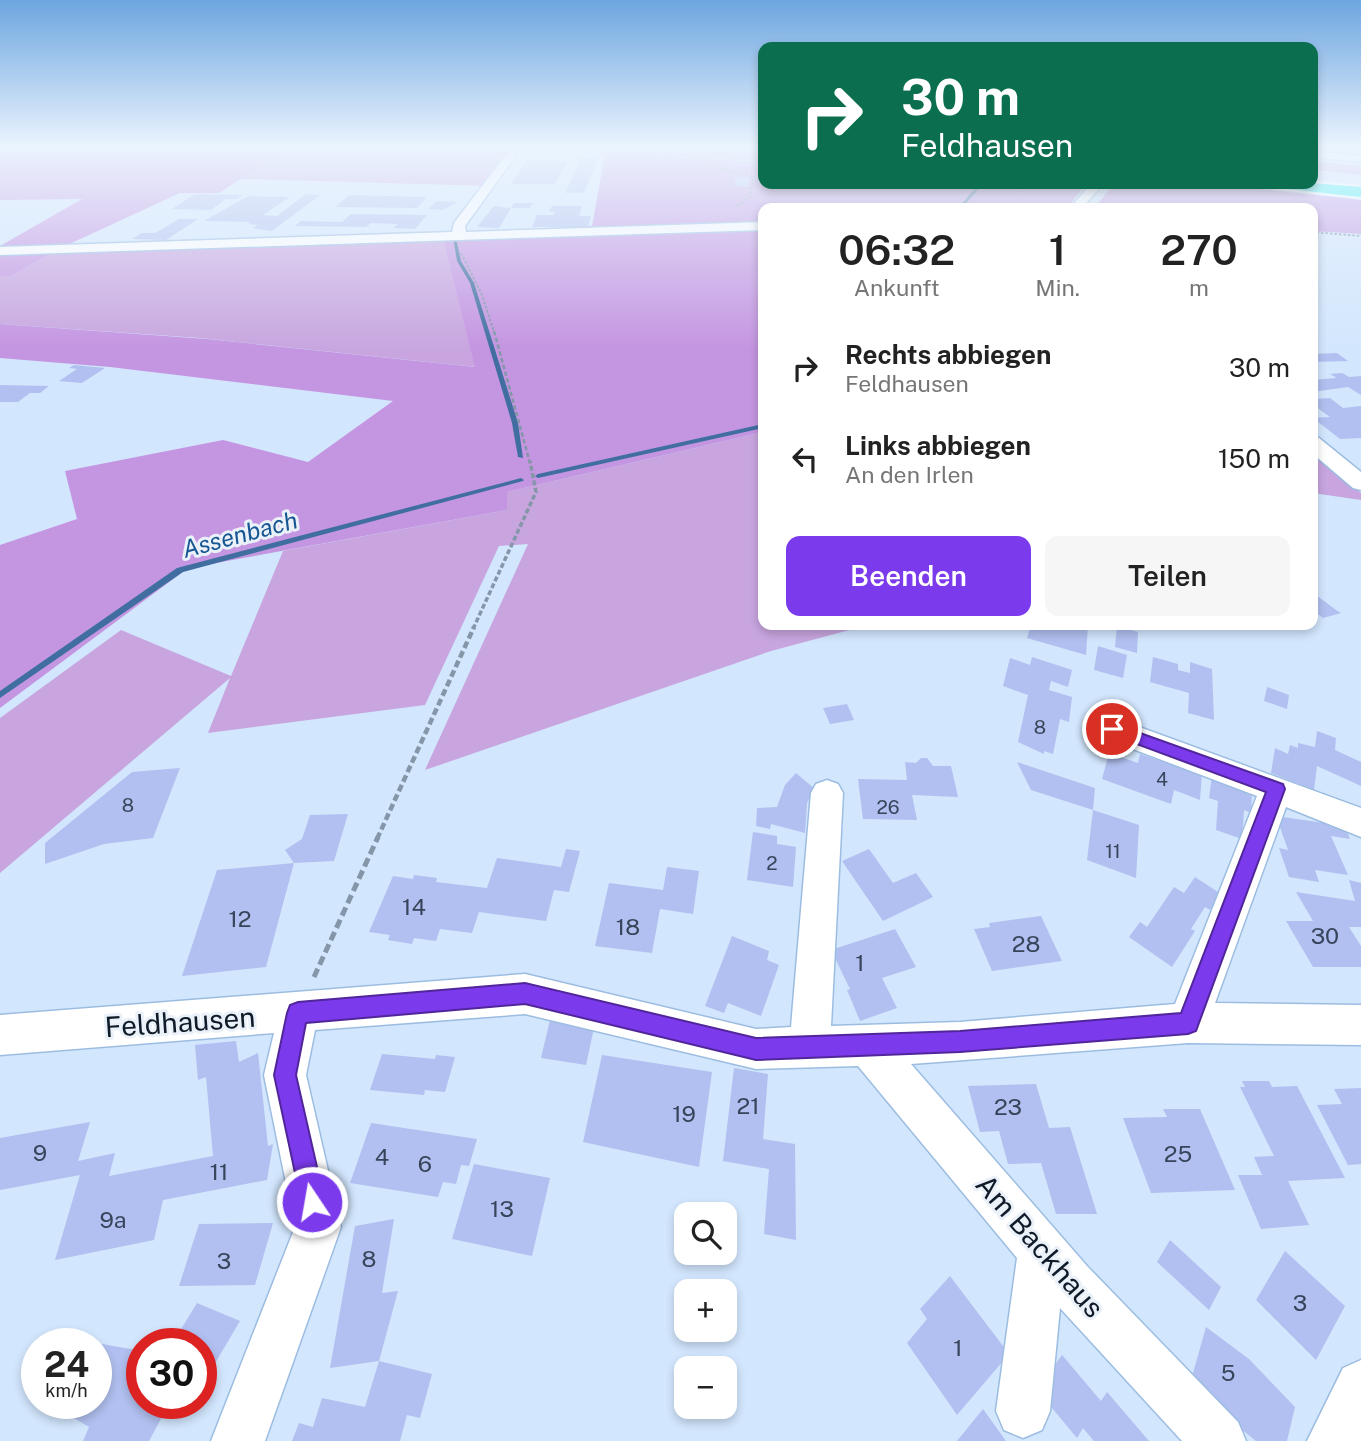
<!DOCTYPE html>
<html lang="de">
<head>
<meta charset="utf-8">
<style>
  body { margin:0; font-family:"Public Sans",sans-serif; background:#f6f6f6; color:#222; height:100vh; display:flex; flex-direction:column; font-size:26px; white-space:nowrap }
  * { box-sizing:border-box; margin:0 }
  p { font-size:23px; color:#767676 }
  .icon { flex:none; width:38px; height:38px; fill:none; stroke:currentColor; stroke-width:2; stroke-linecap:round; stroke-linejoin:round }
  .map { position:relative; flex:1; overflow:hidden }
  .details { position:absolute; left:758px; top:203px; width:560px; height:427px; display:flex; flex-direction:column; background:#fff; border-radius:14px; box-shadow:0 4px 10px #0003 }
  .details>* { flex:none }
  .top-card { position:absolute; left:758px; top:42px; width:560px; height:147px; border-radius:14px; box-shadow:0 4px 10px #0003; background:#0b6e4f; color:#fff; overflow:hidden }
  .tools { position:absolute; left:674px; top:1202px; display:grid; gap:14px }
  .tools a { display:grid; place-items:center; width:63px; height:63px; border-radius:14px; background:#fff; box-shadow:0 4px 10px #0003; font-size:35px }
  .speed { position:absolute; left:21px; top:1328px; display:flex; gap:14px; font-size:35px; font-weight:700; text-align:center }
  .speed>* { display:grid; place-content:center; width:91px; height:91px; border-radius:50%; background:#fff; box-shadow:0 4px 10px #0003; line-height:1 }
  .speed small { font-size:18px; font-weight:400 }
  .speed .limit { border:10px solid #d22; background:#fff; color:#111 }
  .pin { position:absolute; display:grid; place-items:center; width:60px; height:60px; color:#fff; margin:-30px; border:4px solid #fff; border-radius:50%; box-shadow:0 2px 7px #0007 }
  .me { position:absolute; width:77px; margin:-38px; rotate:348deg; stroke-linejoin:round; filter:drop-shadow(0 0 5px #0008) }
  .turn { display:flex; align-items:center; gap:24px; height:147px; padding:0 28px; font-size:32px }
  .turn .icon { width:91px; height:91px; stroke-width:2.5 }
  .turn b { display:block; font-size:49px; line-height:60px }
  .eta { display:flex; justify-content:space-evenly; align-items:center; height:119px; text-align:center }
  .eta b { font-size:42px; font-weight:600; line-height:49px }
  .cta { display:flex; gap:14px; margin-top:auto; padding:14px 28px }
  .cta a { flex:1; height:80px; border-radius:14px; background:#7c3aed; color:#fff; font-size:28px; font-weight:600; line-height:80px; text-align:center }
  .cta a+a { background:#f6f6f6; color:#222 }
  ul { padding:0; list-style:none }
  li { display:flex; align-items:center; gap:21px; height:91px; padding:0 28px }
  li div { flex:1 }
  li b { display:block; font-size:26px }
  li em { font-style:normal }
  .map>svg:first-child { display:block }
</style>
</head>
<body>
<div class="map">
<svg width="1361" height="1441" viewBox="0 0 1361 1441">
  <rect width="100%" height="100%" fill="#d2e6fd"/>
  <path fill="#c8a5df" d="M290 147H763V161L520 150 489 186 241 179Z
    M1313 161 1361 166V175L1313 170Z
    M442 235 476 367 200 338 0 324V276H11L65 246Z
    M763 432V625H868L771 651 425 770 528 544 499 546 425 705 208 733 230 678 0 873V718L121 630 231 676 283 551 507 510V492Z
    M1313 451 1361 493V500L1313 493Z"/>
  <path fill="#c495e1" d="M0 147H290L219 193H180L65 246 11 276H0V246L82 199 0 200Z
    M605 154 763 162V184H1086L1067 208H763V432L507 492V510L188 568 0 708V545L77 519 65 471 223 440 308 462 393 401 110 367 0 358V324L207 339 475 367 442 235 592 226Z
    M1114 184H1215L1361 200V234L1313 231 1312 208H1094Z"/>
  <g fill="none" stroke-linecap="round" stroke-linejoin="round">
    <path fill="#406ea0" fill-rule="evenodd" d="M979 184H983L962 208H958Z
      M453 237 456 238 461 261 474 283 518 423 523 458 518 457 512 423 470 283 457 261Z
      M763 424V428L538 478 535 476 538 474Z
      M521 478 524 480 523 481 183 572 0 698V691L177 568Z"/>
  </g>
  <path fill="#b1c0f0" d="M582 156H599L584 193H565Z
    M527 160 568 161 555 184H511Z
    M736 177 750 178 748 187 734 186Z
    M195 194 243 195 237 199H226L211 210 172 209Z
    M306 194 320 195 272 231 253 228 258 225 248 224 251 222 204 221 248 196 290 197 263 215 277 216Z
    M349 195 427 197 417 208 336 207Z
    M437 201 457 202 443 210 428 209Z
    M514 203H533L530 208H511L499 228 477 227 494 206 511 208Z
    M552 206H582L579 216H591L588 227H532L537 215H554L555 212 549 211Z
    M351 214 427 215 415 229 393 228 398 224 371 223 366 227 295 226 301 221 342 222Z
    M179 219H198L166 240 132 239 142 233H155Z
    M1337 353 1348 361 1312 362V354Z
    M74 365 105 368 82 383 59 381 77 369 69 368Z
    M1342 373 1349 377 1361 376V395L1348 387 1312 392V380L1337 378 1330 374Z
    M0 385 49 386 40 393H30L18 402H0Z
    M1330 398 1343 408 1361 406V438L1340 439 1313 418 1330 417 1312 404V399Z
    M1312 592 1336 610 1341 613 1323 618 1312 610Z
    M1031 625H1088L1086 655 1027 638Z
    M1117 626 1138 632 1137 653 1115 647Z
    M1098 646 1127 655 1123 678 1094 670Z
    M1032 657 1072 670 1068 687 1051 681 1049 690 1072 697 1069 722 1060 719 1053 754 1044 751V754L1018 742 1028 695 1003 686 1010 658 1030 665Z
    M1153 657 1178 664V670L1190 673V662L1212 669 1214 720 1188 713 1189 693 1150 682Z
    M1267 687 1289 695 1287 709 1264 701Z
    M847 704 854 720 830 724 823 708Z
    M1317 731 1336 738 1335 750 1361 762V786L1317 766 1314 790 1271 773 1275 748 1288 754 1290 745 1298 748V743L1315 747Z
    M1109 753 1138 763 1140 754 1164 762V758L1202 772 1200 800 1174 790 1171 804 1102 779Z
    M921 758H927L933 766H951L958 797 912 795 917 820 863 819 858 779 907 780 905 762 916 763Z
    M1017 762 1095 788 1093 810 1031 790Z
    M180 768 153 838 104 844 45 864V843L132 772Z
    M796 773 815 789 807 803 805 833 771 824 770 829 756 826 757 808 777 807 785 785Z
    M1212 776 1252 789 1251 813 1244 810 1242 839 1216 830 1218 801 1209 798Z
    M1093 810 1139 825 1136 878 1087 860Z
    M348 814 334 861 294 863 285 850 302 839 310 815Z
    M1276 816 1345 826 1350 839 1331 836 1348 875 1315 870 1319 882 1289 877 1279 848 1288 850Z
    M753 832 777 836V844L796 847 793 887 747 880Z
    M566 849 580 851 569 892 554 890 546 921 479 912 472 933 440 929 436 941 414 938 412 944 388 940 390 935 369 932 393 876 413 879 414 875 437 878 436 882 487 888 497 858 561 867Z
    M869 849 893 883 916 873 933 897 883 921 842 861Z
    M294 863 266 967 182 976 217 870Z
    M667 867 699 871 693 914 660 909 652 953 595 946 609 883 663 890Z
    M1195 877 1221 894 1210 910 1205 907 1191 929 1195 931 1172 967 1129 937 1140 922 1147 927 1174 887 1184 893Z
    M1349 880 1361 883V927H1349L1361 946V967H1313L1286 921H1313L1296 892 1355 901Z
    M1041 916 1062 961 992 971 974 929 990 927 989 923Z
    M895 929 916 967 882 978 897 1008 860 1021 847 990 850 989 831 950Z
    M732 936 769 951 767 960 779 965 761 1016 728 1003 724 1013 705 1006Z
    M550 1020 594 1028 586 1065 541 1058Z
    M236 1041 239 1062 258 1053 268 1146 273 1144 267 1180 163 1200 154 1240 55 1260 80 1175 0 1190V1138L90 1122 78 1161 115 1153 109 1176 213 1156 206 1077 198 1080 195 1045Z
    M382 1054 435 1059 436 1055 455 1057 445 1092 425 1090 424 1095 370 1090Z
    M602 1055 712 1072 699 1167 583 1142Z
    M734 1068 768 1074 763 1139 795 1144 796 1240 764 1234 769 1169 723 1161Z
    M1242 1081H1269L1272 1087 1297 1086 1345 1178 1288 1181 1309 1225 1261 1229 1238 1175H1262L1254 1157 1274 1156 1240 1087H1245Z
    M1036 1084 1049 1128 1070 1127 1097 1214H1056L1041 1163 1008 1164 999 1131 980 1132 968 1086Z
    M1361 1088V1164L1348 1165 1317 1105 1342 1104 1334 1089Z
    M1163 1109H1200L1235 1190 1151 1193 1123 1118 1167 1117Z
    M371 1123 477 1139 469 1166 461 1165 456 1184 443 1182 438 1197 350 1183Z
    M474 1164 550 1178 532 1256 452 1239Z
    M394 1219 382 1293 398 1291 379 1361 330 1368 355 1226Z
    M273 1223 255 1285 179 1286 199 1224Z
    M1170 1240 1221 1287 1209 1310 1157 1262Z
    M1285 1251 1345 1306 1316 1360 1256 1300Z
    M950 1276 1009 1354 957 1415 907 1343 927 1319 920 1309Z
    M197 1303 240 1321 201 1387V1344H172Z
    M1206 1327 1249 1359 1295 1407 1287 1441H1256L1189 1387Z
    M102 1344 142 1351V1404H169L149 1441H83L89 1427 69 1415 75 1404H96V1357Z
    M1062 1355 1101 1401 1107 1392 1149 1441H1094L1083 1428 1077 1438 1037 1390Z
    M379 1361 432 1374 420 1418 407 1415 400 1441H292L299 1423 313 1427 322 1398 365 1407Z
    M983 1409 1006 1441H957Z"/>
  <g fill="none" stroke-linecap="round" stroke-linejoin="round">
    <defs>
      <path id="minor" d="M512 147H522L465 226 466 232 763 222V230L0 255V247L452 232 454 223Z
        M1312 151 1361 156V162L1312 157Z
        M1091 184H1103L1082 208H1070Z
        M1312 436 1319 438 1361 472V490L1353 488 1312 453Z
        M1112 717 1361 808V837L1286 807 1215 1003 1361 1005V1045L1188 1043 911 1064 1087 1266 1238 1422 1246 1441H1182L1060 1308 1050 1411 1042 1430 1023 1438 1004 1430 996 1411 1017 1258 858 1066 756 1069 525 1014 315 1030 306 1075 341 1227 265 1441H211L295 1227 264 1075 274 1033 0 1055V1015L525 974 756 1029 791 1027 811 793 816 784 827 780 838 784 843 793 831 1026 960 1022 1175 1004 1257 796 1101 737 1097 729 1101 721Z
        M1361 1360V1441H1307L1343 1368Z"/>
      <path id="highway" d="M1312 183 1361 187V197L1279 188 1272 184Z"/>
    </defs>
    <use href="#minor" stroke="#9cbde1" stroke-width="3"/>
    <use href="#highway" stroke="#fff" stroke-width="4"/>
    <path stroke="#8596a9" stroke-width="2" stroke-dasharray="2.5 2" stroke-linecap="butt" d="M702 164 753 177 750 197 736 207
      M1312 232 1361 236
      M461 253 482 295 494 332"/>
    <path stroke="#8596a9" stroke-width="2.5" stroke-dasharray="4.5 2.5" stroke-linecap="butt" d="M494 331 530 463"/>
    <path stroke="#8596a9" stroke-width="3.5" stroke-dasharray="5 2.5" stroke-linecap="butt" d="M473 629 536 492 530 461"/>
    <path stroke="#8596a9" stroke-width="4.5" stroke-dasharray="7 3.5" stroke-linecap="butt" d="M377 839 474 627"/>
    <path stroke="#8596a9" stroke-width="5" stroke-dasharray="9 4.5" stroke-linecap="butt" d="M314 977 378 837"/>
    <use href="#minor" fill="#fff" fill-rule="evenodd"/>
    <use href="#highway" fill="#0df3ed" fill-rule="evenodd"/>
  </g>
  <linearGradient id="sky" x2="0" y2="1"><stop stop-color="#6da6e0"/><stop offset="0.42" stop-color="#ebf4fe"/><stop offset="1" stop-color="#ebf4fe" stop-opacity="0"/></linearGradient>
  <rect width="1361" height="349" fill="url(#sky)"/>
  <path fill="#7c3aed" stroke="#51269a" stroke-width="2" d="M1112 723 1283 784 1285 789 1196 1031 1188 1034 960 1052 756 1060 525 1004 306 1023 296 1075 325 1202 321 1210 312 1214 303 1210 274 1075 287 1013 290 1005 298 1002 525 983 756 1038 960 1031 1181 1013 1266 792 1107 733 1104 729Z"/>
  <g text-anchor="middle" stroke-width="6" stroke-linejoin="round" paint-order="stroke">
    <g font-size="19" fill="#38445a">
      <text x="1040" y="734">8</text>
      <text x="1162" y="786">4</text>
      <text x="128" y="812">8</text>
      <text x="888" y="814">26</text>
      <text x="1113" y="858">11</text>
      <text x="772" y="870">2</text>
    </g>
    <g font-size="23" fill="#38445a">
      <text x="414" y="915">14</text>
      <text x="240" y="927">12</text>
      <text x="628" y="935">18</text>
      <text x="1325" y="944">30</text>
      <text x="1026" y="952">28</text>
      <text x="860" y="971">1</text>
      <text x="748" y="1114">21</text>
      <text x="1008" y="1115">23</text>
      <text x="684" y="1122">19</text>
      <text x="40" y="1161">9</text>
      <text x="1178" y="1162">25</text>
      <text x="382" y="1165">4</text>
      <text x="425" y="1172">6</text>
      <text x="219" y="1180">11</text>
      <text x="502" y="1217">13</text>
      <text x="113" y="1228">9a</text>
      <text x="369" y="1267">8</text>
      <text x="224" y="1269">3</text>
      <text x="1300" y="1311">3</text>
      <text x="958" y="1356">1</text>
      <text x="1228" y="1381">5</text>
    </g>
    <g font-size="24" font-style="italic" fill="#165693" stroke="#ebf1f9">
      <text transform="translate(240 535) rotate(-15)" y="8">Assenbach</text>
    </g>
    <g font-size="28" fill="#0f1b28" stroke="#ebf1f9">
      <text transform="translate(180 1022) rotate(-4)" y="10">Feldhausen</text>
      <text transform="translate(1040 1246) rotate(49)" y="10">Am Backhaus</text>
    </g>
  </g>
</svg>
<div class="tools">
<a><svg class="icon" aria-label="search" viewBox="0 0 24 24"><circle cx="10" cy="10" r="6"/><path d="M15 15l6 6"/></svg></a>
<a>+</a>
<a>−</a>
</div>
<div class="speed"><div>24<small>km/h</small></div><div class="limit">30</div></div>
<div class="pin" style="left:1112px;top:729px;background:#d93025"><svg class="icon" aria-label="arrive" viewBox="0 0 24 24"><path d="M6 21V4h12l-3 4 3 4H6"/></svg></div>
<svg class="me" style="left:312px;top:1202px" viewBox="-20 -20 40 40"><circle r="17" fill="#7c3aed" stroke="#fff" stroke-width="3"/><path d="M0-11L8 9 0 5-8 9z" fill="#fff"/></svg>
<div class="top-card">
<div class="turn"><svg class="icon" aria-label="right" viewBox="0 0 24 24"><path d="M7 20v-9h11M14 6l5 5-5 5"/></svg><div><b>30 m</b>Feldhausen</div></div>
</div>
<section class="details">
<div class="eta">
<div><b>06:32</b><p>Ankunft</p></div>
<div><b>1</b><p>Min.</p></div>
<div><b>270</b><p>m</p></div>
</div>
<ul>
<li><svg class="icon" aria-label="right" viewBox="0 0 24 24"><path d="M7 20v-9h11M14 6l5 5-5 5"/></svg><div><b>Rechts abbiegen</b><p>Feldhausen</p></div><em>30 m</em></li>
<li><svg class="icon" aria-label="left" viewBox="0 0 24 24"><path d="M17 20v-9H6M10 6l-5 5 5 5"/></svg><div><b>Links abbiegen</b><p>An den Irlen</p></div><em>150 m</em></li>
</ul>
<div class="cta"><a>Beenden</a><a>Teilen</a></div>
</section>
</div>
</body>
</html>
